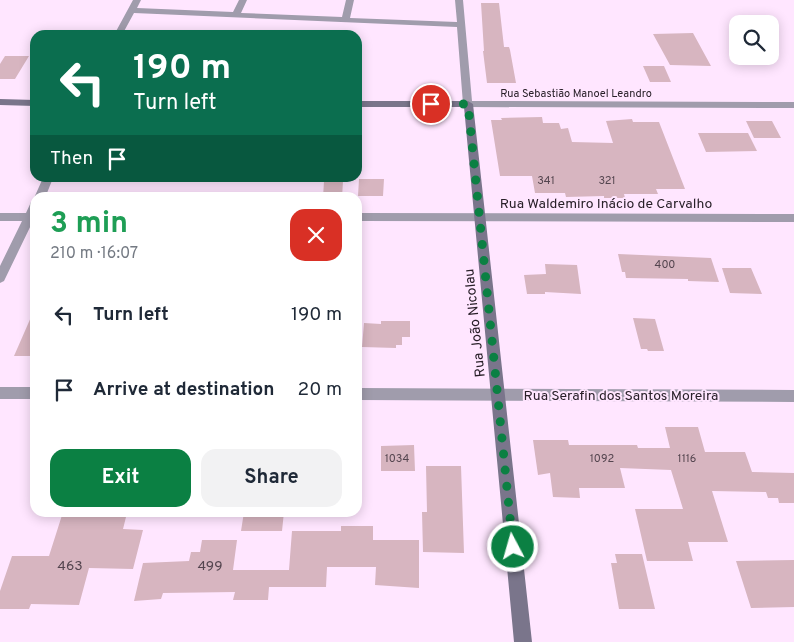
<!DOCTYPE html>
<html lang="en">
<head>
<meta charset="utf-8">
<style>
  body { margin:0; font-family:Overpass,sans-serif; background:#f2f2f3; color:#1f2937; height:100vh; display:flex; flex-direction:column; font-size:19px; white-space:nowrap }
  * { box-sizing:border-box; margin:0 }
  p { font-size:16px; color:#747a83 }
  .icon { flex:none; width:28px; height:28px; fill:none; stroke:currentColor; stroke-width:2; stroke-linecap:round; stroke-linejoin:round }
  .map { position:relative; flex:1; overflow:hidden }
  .side { position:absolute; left:30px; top:192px; width:332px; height:325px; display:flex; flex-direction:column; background:#fff; border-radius:15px; box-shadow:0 2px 12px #0003 }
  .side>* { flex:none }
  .guide { position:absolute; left:30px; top:30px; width:332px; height:152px; border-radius:15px; box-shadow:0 2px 12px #0003; background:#0b6e4f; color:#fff; overflow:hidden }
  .tools { position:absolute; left:729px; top:15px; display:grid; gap:10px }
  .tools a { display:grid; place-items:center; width:50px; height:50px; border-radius:10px; background:#fff; box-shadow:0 2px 12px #0003; font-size:25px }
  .pin { position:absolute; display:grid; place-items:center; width:42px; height:42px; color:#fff; margin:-21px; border:2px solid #fff; border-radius:50%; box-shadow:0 1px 5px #0007 }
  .me { position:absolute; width:55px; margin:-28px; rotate:354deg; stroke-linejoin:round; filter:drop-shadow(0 0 4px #0008) }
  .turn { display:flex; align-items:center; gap:18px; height:105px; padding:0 20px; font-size:22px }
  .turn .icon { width:65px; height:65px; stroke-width:2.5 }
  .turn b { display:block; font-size:35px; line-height:42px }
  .then { display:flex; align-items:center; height:48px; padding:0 20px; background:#0003; gap:10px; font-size:19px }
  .round { display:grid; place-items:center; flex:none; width:52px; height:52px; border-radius:15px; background:#f2f2f3 }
  .head { display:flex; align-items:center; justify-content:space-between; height:85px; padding:0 20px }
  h1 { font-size:30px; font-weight:700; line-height:38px; color:#1e9e55 }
  .cta { display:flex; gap:10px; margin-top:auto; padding:10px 20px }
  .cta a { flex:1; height:58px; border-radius:15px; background:#0b8043; color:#fff; font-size:20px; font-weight:700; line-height:58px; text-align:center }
  .cta a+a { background:#f2f2f3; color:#1f2937 }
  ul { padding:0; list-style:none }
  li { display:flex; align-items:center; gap:15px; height:75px; padding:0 20px }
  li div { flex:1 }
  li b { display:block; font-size:19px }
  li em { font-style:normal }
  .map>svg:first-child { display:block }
</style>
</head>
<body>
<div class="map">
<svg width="794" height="642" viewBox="0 0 794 642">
  <rect width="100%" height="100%" fill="#ffe6ff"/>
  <path fill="#d7b5c0" d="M481 3H499L504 47H509L510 50 516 83H487L483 51H484Z
    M693 33 711 66 670 65 653 34Z
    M5 56H29L15 79H0V64Z
    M643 66H664L671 82H650Z
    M542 117 543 123H559L561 129 568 128 572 142 613 143 606 121 632 119 633 122H659L685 189H656L658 194H624L625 198H604V196L566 197 565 193H535L532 176H500L491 120H502L501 118Z
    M746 121H772L781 138H754Z
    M698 133H748L757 151 706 152Z
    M359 179H384L383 196H358Z
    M324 181H343L342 198H323Z
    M618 254 711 258 719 282 688 281V279L626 278 625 272H622Z
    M545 264 577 265 581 294 545 292V294H527L524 275 546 274Z
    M722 268H751L762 294 730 293Z
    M35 308V349L32 356H14Z
    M633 318 655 319 664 351H648L647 349H641Z
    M381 321H410V337H402V345H396V348L362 347 364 323 381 324Z
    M665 427H698L705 452H745L752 472 794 473V503H779L778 498H768L766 492 712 491 728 542H688L693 561H647L635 509H683L671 470 620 468 625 488H579L580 498 553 497 550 473 538 475 533 440H568L569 445H637L638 448H670Z
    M414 445 415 471H381V446Z
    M426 466H461L464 553 423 552 422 512H427Z
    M63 512H108L107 517H126L123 529 143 530 133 569 89 568 79 605 31 604 29 609H0V591L12 556H49Z
    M244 512H284L282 531H241Z
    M341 526H373V540H419V588L375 585 376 567H327L326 587H269L268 600H233L235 592 163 593 161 599 134 601 143 563 189 561 191 552H200L202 540H237L233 570H289L292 531H341Z
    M615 554H642L655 609H619L611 563H617Z
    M794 560V607L751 608 736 561Z"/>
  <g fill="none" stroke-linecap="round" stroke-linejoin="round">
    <path fill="#a09cac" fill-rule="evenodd" d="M133 0H141L137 8 233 12 239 0H247L241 13 342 17 346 0H354L350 18 457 22 455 0H463L472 101 794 102V108L468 107 463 104 457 27 134 13 122 35H114Z
      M43 178H53L45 198H35V200L34 198Z
      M35 201V221H33L4 281 0 283V266L22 221H0V213H26L31 202Z
      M358 213 794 214V222L358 221Z
      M0 387H35V399H0Z
      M358 388 794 390V402L358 400Z"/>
    <path fill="#7a758b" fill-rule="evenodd" d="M0 99 35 100V106L0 105Z
      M358 101H468L473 104 532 642H514L464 107H358Z"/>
  </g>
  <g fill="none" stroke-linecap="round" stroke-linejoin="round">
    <path stroke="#0b8043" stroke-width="9" stroke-dasharray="0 16.2" d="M431 104H468L513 547"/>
  </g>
  <g text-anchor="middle" stroke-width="4" stroke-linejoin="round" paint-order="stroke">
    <g font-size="11" fill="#292029" stroke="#ffe6ff">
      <text x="576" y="97">Rua Sebastião Manoel Leandro</text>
    </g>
    <g font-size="11" fill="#54454f">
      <text x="546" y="184">341</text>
      <text x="607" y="184">321</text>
      <text x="665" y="268">400</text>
      <text x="397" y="462">1034</text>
      <text x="602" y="462">1092</text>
      <text x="687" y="462">1116</text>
    </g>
    <g font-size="14" fill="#292029" stroke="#ffe6ff">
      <text x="606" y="208">Rua Waldemiro Inácio de Carvalho</text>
      <text transform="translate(474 323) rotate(-96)" y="5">Rua João Nicolau</text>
      <text x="621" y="400">Rua Serafin dos Santos Moreira</text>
    </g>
    <g font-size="14" fill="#54454f">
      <text x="70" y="570">463</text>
      <text x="210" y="570">499</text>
    </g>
  </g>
</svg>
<div class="tools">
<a><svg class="icon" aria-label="search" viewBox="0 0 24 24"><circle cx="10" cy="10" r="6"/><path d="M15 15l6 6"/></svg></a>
</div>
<div class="pin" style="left:431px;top:104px;background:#d93025"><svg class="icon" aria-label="arrive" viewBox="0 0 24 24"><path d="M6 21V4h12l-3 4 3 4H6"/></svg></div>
<svg class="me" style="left:513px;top:547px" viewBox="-20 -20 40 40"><circle r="17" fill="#0b8043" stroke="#fff" stroke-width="3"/><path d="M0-11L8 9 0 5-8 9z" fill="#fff"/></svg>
<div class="guide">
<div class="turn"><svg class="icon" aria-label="left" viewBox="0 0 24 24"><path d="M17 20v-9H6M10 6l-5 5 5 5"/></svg><div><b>190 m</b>Turn left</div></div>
<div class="then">Then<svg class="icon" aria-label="arrive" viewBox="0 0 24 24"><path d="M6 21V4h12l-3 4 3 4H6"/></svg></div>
</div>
<section class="side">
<div class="head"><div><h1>3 min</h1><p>210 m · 16:07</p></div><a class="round" style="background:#d93025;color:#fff"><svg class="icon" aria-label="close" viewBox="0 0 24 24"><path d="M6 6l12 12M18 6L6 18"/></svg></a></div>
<ul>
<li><svg class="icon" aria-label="left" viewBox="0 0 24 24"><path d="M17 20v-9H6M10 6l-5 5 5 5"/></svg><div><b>Turn left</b></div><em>190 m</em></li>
<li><svg class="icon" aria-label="arrive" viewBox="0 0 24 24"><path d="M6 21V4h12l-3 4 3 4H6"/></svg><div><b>Arrive at destination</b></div><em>20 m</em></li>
</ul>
<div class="cta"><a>Exit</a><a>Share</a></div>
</section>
</div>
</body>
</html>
